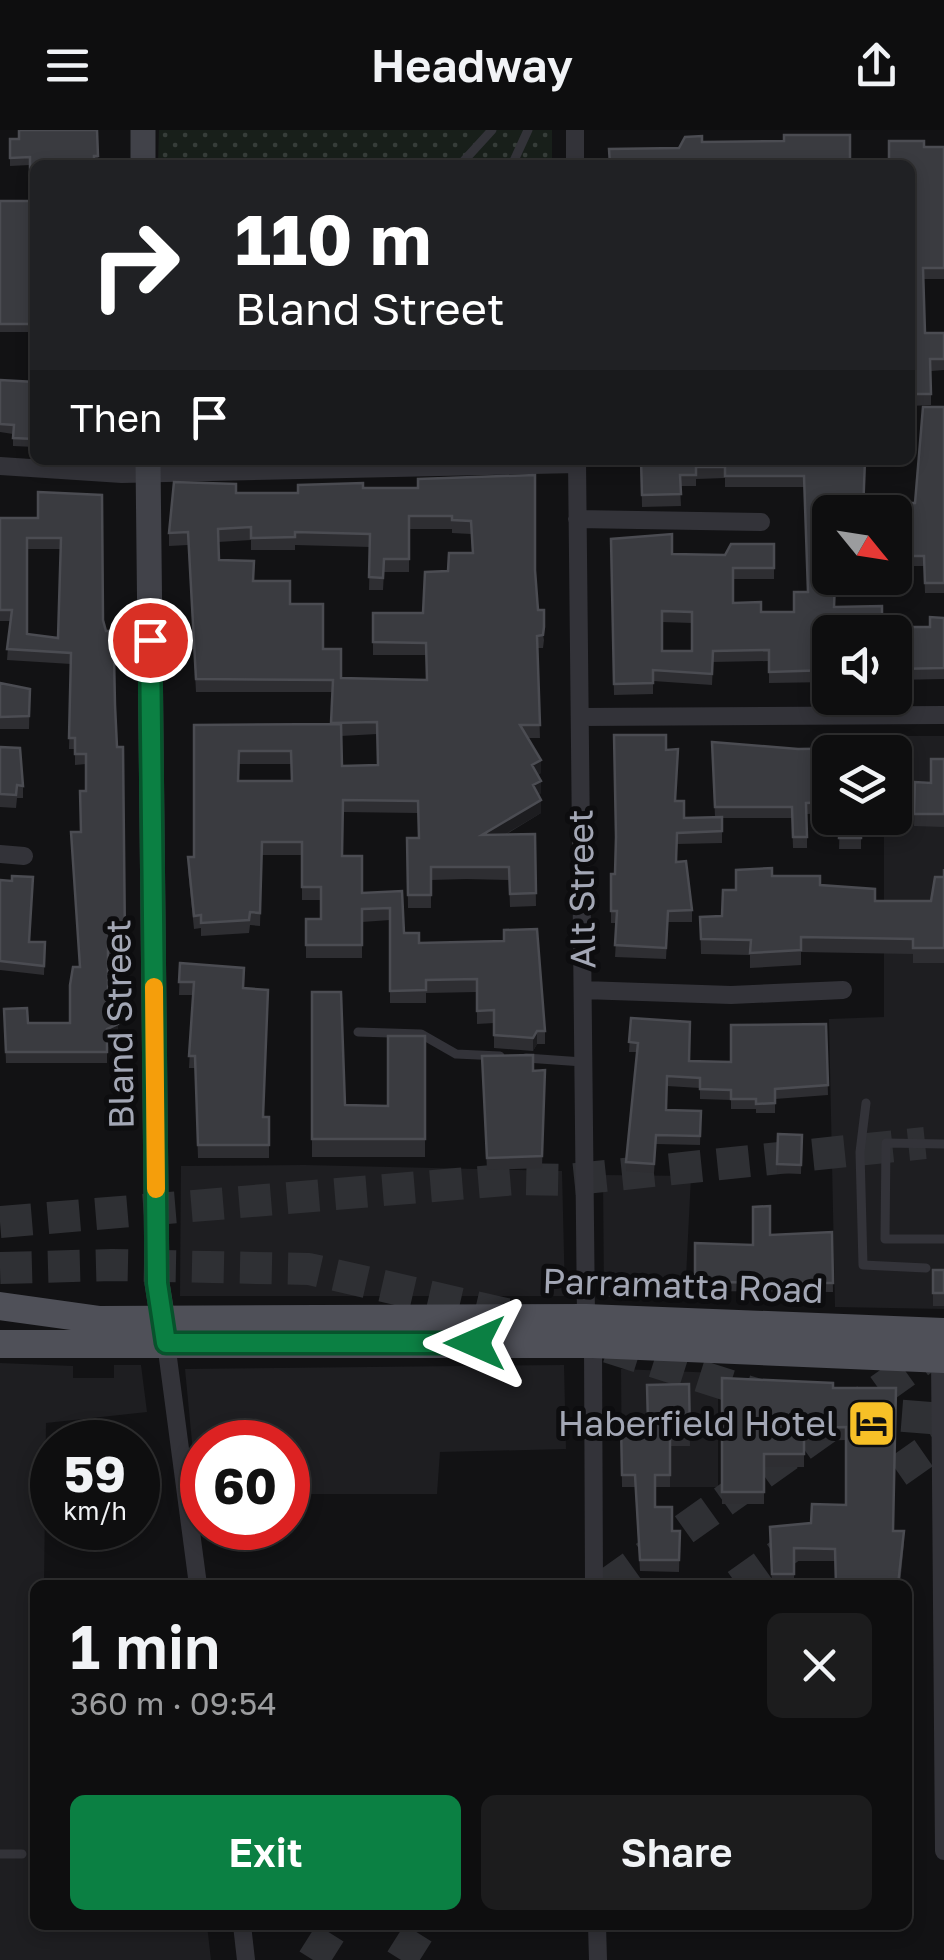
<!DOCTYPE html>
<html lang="en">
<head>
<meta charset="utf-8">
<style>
  body { margin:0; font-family:"Golos Text",sans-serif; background:#1c1c1d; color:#f1f3f6; height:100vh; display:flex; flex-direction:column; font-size:38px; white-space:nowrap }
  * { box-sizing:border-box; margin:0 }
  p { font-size:32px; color:#9b9c9e }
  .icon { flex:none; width:55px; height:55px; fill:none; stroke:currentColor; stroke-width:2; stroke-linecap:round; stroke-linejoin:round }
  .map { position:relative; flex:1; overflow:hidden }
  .sheet { position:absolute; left:30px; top:1450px; width:882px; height:350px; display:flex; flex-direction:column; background:#0e0e0f; border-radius:15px; box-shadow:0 5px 15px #0003,0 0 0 2px #2e2e2f }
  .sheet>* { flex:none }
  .top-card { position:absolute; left:30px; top:30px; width:885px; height:305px; border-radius:15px; box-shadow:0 5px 15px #0003,0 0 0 2px #2e2e2f; background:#202124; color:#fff; overflow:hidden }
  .needle { width:65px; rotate:120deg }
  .controls { position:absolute; left:812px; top:365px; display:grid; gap:20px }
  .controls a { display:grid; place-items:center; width:100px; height:100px; border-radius:15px; background:#0e0e0f; box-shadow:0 5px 15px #0003,0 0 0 2px #2e2e2f; font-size:50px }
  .speed { position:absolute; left:30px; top:1290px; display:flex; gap:20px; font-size:50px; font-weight:700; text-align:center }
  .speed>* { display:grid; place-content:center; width:130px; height:130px; border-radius:50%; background:#0e0e0f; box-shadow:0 5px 15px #0003,0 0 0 2px #2e2e2f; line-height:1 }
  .speed small { font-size:25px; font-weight:400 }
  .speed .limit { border:15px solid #d22; background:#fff; color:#111 }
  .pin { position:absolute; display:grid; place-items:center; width:85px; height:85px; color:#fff; margin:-42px; border:5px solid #fff; border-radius:50%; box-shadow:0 2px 10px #0007 }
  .me { position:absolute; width:110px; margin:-55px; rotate:270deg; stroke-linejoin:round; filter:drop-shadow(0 0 8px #0008) }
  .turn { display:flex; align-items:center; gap:35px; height:210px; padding:0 40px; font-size:45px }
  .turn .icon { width:130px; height:130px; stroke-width:2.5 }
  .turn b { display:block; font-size:70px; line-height:85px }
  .then { display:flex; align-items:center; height:95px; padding:0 40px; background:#0003; gap:20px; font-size:38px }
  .round { display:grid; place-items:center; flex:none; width:105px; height:105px; border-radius:15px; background:#1c1c1d }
  .head { display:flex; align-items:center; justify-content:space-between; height:170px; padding:0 40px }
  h1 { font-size:60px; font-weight:600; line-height:75px }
  .cta { display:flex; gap:20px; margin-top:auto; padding:20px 40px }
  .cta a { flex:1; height:115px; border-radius:15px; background:#0b8043; color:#fff; font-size:40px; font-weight:600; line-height:115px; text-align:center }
  .cta a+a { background:#1c1c1d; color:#f1f3f6 }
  header { display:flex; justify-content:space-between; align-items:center; height:130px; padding:0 40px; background:#0e0e0f; font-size:45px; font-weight:600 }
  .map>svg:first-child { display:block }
</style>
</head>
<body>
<header><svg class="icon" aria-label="menu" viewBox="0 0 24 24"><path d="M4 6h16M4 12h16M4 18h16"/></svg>Headway<svg class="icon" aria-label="share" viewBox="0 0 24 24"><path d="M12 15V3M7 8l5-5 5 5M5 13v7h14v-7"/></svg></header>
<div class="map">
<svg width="944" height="1830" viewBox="0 0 944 1830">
  <defs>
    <pattern id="park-dots" width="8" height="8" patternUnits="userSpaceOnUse" patternTransform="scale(2.5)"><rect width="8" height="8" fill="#181f1a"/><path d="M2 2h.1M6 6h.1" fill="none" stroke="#363d39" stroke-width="1.8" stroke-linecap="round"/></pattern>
  </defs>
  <rect width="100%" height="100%" fill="#121214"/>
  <path fill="#1e1e21" d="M883 606H944V1179L835 1177 829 889 884 887V688H895V622H883Z
    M304 1035 562 1041 565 1166H180L181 1036Z
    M603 1045 691 1046 685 1168 604 1167Z
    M0 1233 73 1236V1248H114V1235H141L147 1282 46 1293 44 1455H35V1795H207L211 1830H0Z
    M564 1235 566 1319 440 1322 437 1364H288V1312H202V1364H197L185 1239Z
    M621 1239 718 1243V1357H622Z"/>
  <path fill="url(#park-dots)" d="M159 0H552V35H158Z"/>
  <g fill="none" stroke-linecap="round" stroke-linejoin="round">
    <path stroke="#2f3034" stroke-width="32" stroke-dasharray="32 16" stroke-linecap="butt" d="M0 1092 517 1049 566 1050 925 1013
      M0 1138 112 1135 309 1139 519 1187
      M608 1217 762 1266
      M854 1282 944 1289
      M858 1369 944 1309
      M606 1455 940 1217
      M737 1455 806 1406
      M313 1830 335 1795
      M401 1830 423 1795"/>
    <path stroke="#333339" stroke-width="9" d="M460 35 492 0
      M512 35 528 0
      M358 902 421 904 456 924 500 926
      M526 928 583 932
      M866 973 860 1022 863 1135 926 1138
      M944 1014 886 1013 885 1109H944
      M0 1724H22"/>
    <path stroke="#333339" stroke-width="18" d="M575 0V35
      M577 330 586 1188
      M0 336 122 344 577 334
      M577 389 761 392
      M580 587 944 585
      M0 724 24 726
      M583 860 731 865 843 860
      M166 1213 198 1455
      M593 1214 594 1455
      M940 1228 944 1721
      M242 1795 246 1830
      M597 1795 598 1830"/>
    <path stroke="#414249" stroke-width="25" d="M143 0V35
      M148 330 157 1153 166 1209"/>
    <path stroke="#4f5058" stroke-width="28" d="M0 1176 100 1190 586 1188 944 1202
      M0 1214H593L944 1229"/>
  </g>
  <path fill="#2e2e32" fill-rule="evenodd" d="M97 0 98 34 35 35V202H0V71H30V35L10 36V9Z
    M924 17H944V149H924L925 203H944V240L931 241V275L910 276V35Z
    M0 250 35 252V317L13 316V304L0 302Z
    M944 277V463H925L924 436H903V373H915Z
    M641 330H865L864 382H830V448H851H836L835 477 882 476V497H896L904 523V497H930V487L944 488V549L895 550V502H830V552L769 553V531L713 532 712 555 653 551V564L614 565 611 409 672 404V424L725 425 731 414H774V449H733V473L761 472V482H794V462H808L804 357H725V348L696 349V356H680L681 376 642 377ZM662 492 692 493V521H662Z
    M418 349 535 441 538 480 544 510 543 518H537L540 608H528L541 643 537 645 541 663 538 665 541 683 505 705 535 704 536 776 510 777 509 750 466 749 431 750V778H408L407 708H419L418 683 343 682 342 726 362 763 402 761 404 803 419 813 504 811 545 901V914H537L533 921 494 918V893L477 894V862L426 863V873H390V790L362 792V828H306V789H321V770H302V725H262L260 796 250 795 249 803 201 806V798L194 799 188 740V727H194V595L331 594 332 562H196L188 415 169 416V403L236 363H298L363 358H418ZM409 399H452V403L471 404 472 423 448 441 423 483H373V525H426L427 550 341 548 323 519 290 474 219 430 218 412 251 410V420H295V415L370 417 369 460H383L384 442H409ZM377 604V635L342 636 341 606ZM239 634H291L292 651H238Z
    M38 362 103 490 106 501H121V536H114L115 575 117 617H123L125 824H108V859L118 870V905L107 909V933H6L4 879 28 893H70L79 837 81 702 86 661V634L75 635V619H69L71 534 7 530 10 491H0V388H38ZM27 419H61L58 508 27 504Z
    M0 553 30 559 29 599H0Z
    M712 612 830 622V683L807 684V718H793L792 688H722V713L677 714 676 732 692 780V792H668L666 829 615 827 617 793H611V744H615L666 620 676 671 684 688 715 687Z
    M0 617 23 656V668H17L16 678 0 677Z
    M944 629V697L914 696 915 652 931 653Z
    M840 688H861V719H839Z
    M944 739V833H913V824L801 822V835L750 838V825L701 824 700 787 722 786 736 760 772 746 820 755 875 771H931L944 747Z
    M0 750 30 812H45L44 845 0 840Z
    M180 833 243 858 264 987H269V1028H198L195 938H189L193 865H179Z
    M312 862 345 975 388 976 425 906V1027H312Z
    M631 888 689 931 731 932 826 894 828 965 775 969V983H756V979H731V970L700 969V958L667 956 666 980 701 981 700 1015 656 1014 654 1043 626 1041 637 922H629Z
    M482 938 545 940 542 1038 487 1040Z
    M778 1004 802 1005 801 1044 777 1043Z
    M832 1102 833 1162 695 1161V1113L753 1115 770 1105Z
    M933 1140H944V1176H933Z
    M722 1248 833 1258 893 1401 904 1413 900 1455H835V1431H794V1455H772L770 1410 811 1393 846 1375V1310L804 1311V1337H764V1374H722Z
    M689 1254 690 1316H670V1357H655V1377L672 1401H680L679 1442 640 1441 635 1357H622L621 1294 648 1293Z"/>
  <path fill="#1d1d20" d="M541 630V643L532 648V635Z
    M541 651V663L533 668V655Z
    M541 670V683L482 718V705Z
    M118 894V905L107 909V899Z
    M537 901V914L533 921V908Z"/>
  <path fill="#3a3b40" stroke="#4b4c52" stroke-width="2.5" fill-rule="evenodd" d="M19 0H97L98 26H94V35H35V194H0V71H30V27L10 28V9H19Z
    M784 5H850V35H610L609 19 679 18 685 7 702 6V12L784 11Z
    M889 11H924V17H944V138H923L925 203H944V229H930L931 264H910V35H889Z
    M0 250 35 252V309L13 308 14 295 0 294Z
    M923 277H944V453H925L924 426H903V373H915Z
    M641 330H865L863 382H830V448H835L834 477 882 476V497H896L904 524V497H930V487L944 488V538L895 539V502H830V540L769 542V520L713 521 712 544 653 540V553L614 554 611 409 672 404V424L725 425 731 414H774V438H733V473L761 472V482H794V462H808L804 346H725V337H696V345H680L681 364 642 365ZM662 481 692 482V521H662Z
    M535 345V440L538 480H544V497L543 505 537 506 540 595H520L541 630 532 635 541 651 533 655 541 670 482 705 535 704 536 763 510 764 509 737H431V765H408L407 708H419L418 671 343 670 342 726H362V763L402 761 404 803H419V813L504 811V800L537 799 545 901H537L533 908 494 905V880L477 881V849L426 850V860L390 861V778L362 779V815H306V789H321V757H302V712H262L260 783 250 782 249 790 201 793V785L194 786 188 727H194V595L341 594 342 636 378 635 377 592 331 593 333 550 196 549 188 402 169 403 174 352 236 354V363H298V355L363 353V358H418V349ZM409 386H452V390L471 391 473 423H449L448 441 425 442 423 483H373V512L426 513 427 550 341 548V519H323V474H290V451H253L254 431 219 430 218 399 251 397V408L295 407V402L370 404 369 447 383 448 384 429H409ZM239 621H291L292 651H238Z
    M38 362 102 365 103 490 106 501H121V526H114L115 575 117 617H123L125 813 108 814V859H118V894L107 899V922H6L4 879 27 878 28 893H70V855L73 837H80L71 702H81L80 661H86V624H75V608H69L71 523 7 519 12 480H0V388H38ZM27 408H61L58 508 27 504Z
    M0 553 30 559 29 586 0 587Z
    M614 605H666V620L678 619 675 671H684V688L722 687V701L677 703 676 732 686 731 692 780 668 781 666 818 615 815 617 781H611V744H615L616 707Z
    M712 612 798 619 880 618V622H830V672L806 673 807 707H793L792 677H715Z
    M0 617 20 618 23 656 17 655 16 665 0 664Z
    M931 629H944V684H914L915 652 931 653Z
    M840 688H861V708H839Z
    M772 738V746H820V755L875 759V771H931L935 747H944V739V818H913V809L801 807V820L750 823 751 810 701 809 700 787 722 786 723 760H736V740Z
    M12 746 33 747 29 812H45L44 836 0 831V750L12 751Z
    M180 833 244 838 243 858 268 860 263 987H269V1015H198L195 926H189L194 852H179Z
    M312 862H341L345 975 388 976V906H425V1009H312Z
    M631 888 690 892 689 931 731 932V895L826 894 828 955 775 959V973L756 974V969H731V960L700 959V948L667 946 666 980 701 981 700 1006 656 1005 654 1034 626 1032 638 913 629 912Z
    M533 925V941L545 940 542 1026 487 1028 482 926Z
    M778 1004 802 1005 801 1035 777 1034Z
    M770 1076V1105L832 1102 833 1153 695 1152V1113L753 1115V1077Z
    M933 1140H944V1163H933Z
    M722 1248 833 1253V1258H896L893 1401H904L898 1455H836L835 1419 794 1418V1444H772L770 1397 811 1393 812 1374 846 1375V1297L804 1298V1324H764V1362H722Z
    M689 1254 690 1304H670V1345H655V1377H672V1401H680L679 1430H640L635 1345H622L621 1294 648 1293 647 1255Z"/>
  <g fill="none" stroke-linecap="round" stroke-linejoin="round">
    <defs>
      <path id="route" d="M150 510 157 1153 166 1213H475"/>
    </defs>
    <use href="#route" stroke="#07532c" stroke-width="25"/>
    <use href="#route" stroke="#0b8043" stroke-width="18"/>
    <path stroke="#f59e0b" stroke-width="18" d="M154 857 156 1059"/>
  </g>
  <defs>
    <symbol id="hotel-square" viewBox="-11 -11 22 22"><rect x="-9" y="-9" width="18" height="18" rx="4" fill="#f7c027" stroke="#0d0d0f"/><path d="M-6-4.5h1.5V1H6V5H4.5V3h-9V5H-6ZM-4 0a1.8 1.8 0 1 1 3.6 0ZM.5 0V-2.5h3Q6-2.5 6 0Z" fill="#111"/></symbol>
  </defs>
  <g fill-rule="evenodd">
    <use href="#hotel-square" x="844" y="1266" width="55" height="55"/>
  </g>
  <g text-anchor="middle" stroke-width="10" stroke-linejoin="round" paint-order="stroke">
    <g font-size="35" fill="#a3a7b5" stroke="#0d0d0f">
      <text transform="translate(582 759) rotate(-91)" y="12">Alt Street</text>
      <text transform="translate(120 894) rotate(-91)" y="12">Bland Street</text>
      <text transform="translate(683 1156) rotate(2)" y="12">Parramatta Road</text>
    </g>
    <g font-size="35" fill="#a3a7b5" stroke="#0d0d0f" text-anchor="end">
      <text x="837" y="1306">Haberfield Hotel</text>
    </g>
  </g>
</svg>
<div class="controls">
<a><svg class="needle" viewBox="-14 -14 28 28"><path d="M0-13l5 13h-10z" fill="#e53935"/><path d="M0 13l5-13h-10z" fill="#9b9c9e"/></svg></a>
<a><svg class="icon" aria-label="sound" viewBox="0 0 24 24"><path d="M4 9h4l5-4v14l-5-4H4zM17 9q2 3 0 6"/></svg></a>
<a><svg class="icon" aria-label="layers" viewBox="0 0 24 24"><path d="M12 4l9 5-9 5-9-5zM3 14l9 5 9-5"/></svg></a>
</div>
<div class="speed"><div>59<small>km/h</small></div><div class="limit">60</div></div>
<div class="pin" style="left:150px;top:510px;background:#d93025"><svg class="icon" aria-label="arrive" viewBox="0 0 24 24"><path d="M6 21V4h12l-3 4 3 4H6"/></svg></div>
<svg class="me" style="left:475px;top:1213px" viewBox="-20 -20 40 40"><path d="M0-17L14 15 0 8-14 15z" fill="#0b8043" stroke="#fff" stroke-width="4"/></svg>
<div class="top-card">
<div class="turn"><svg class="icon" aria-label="right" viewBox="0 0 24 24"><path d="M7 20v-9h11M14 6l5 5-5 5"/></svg><div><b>110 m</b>Bland Street</div></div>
<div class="then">Then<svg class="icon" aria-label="arrive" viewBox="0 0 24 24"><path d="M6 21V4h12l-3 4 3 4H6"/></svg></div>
</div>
<section class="sheet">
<div class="head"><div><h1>1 min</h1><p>360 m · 09:54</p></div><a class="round"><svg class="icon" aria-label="close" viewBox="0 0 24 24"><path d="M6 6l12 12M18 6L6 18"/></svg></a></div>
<div class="cta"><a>Exit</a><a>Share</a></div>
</section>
</div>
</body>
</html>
